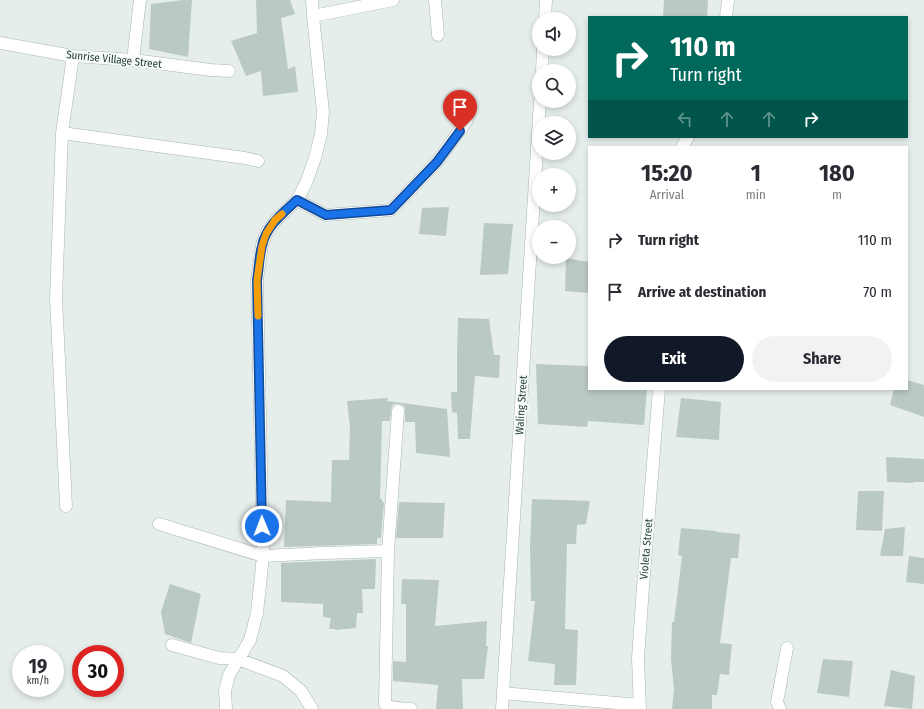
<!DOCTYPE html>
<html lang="en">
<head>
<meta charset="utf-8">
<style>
  body { margin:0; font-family:"Fira Sans Condensed",sans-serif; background:#f2f2f3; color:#2b2b33; height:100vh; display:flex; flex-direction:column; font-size:15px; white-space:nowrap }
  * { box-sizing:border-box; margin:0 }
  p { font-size:13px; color:#7c7c81 }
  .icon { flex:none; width:22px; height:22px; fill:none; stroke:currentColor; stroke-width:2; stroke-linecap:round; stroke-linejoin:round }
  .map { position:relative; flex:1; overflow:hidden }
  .drawer { position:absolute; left:588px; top:146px; width:320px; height:244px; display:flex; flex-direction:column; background:#fff; border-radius:0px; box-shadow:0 2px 6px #0003 }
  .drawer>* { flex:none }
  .top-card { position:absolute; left:588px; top:16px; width:320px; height:122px; border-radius:0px; box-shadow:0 2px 6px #0003; background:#00695c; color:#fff; overflow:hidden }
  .buttons { position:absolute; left:532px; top:12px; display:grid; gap:8px }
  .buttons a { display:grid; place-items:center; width:44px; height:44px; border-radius:50%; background:#fff; box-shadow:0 2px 6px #0003; font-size:20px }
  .speed { position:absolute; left:12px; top:645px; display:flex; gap:8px; font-size:20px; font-weight:700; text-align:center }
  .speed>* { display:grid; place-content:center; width:52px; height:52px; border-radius:50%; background:#fff; box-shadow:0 2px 6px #0003; line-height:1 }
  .speed small { font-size:10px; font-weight:400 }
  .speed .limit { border:6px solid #d22; background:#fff; color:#111 }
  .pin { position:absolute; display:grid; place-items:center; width:34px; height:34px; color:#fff; margin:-41px -17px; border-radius:50% 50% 50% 0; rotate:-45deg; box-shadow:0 0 4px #0007 }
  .pin .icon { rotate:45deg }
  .me { position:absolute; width:44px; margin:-22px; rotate:359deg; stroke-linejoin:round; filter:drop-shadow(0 0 3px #0008) }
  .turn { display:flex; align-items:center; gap:14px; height:84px; padding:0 16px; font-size:18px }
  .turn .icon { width:52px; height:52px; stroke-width:2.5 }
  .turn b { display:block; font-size:28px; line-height:34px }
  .lanes { display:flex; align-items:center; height:38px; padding:0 16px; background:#0003; justify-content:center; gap:20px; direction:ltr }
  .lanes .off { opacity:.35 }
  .eta { display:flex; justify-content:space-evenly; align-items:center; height:68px; text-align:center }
  .eta b { font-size:24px; font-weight:700; line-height:28px }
  .cta { display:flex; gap:8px; margin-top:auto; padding:8px 16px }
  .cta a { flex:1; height:46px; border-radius:24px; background:#111827; color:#fff; font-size:16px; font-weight:700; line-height:46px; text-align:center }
  .cta a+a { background:#f2f2f3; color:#2b2b33 }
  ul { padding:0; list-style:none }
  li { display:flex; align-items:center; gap:12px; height:52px; padding:0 16px }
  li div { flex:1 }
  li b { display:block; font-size:15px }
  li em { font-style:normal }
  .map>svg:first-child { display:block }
</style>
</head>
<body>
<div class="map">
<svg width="924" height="709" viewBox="0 0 924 709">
  <rect width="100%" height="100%" fill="#e6eeeb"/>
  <path fill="#bbc9c4" d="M183 0H192L188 57 149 49 151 4Z
    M256 0H290L295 14 281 18 288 69 295 66 298 92 263 96 261 71 246 76 231 41 257 33Z
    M664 0H708L707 17H663Z
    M449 207 446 236 419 234 422 208Z
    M484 223 513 224 508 274 480 275Z
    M566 258 589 262V293L565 291Z
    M458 318 489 319 494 355H500L499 378 475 376 470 439H458L457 413 452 412 451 392H457V353Z
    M536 364 589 366V389H647L644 425 588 421 587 427 538 424Z
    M907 380 924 385V417L890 405 894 389H907Z
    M388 398 387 401 447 409 450 457 416 453 415 422H405V407L402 405 399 404H394L392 406 391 410 390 421H382L380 499H382V502H384L381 538H377V544L284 547 286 500 331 502 332 460H349L350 428 347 401Z
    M681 398 721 402 719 440 676 437Z
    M886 457 924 459V482H913V483L887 482Z
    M858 491H884L882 531 856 530Z
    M532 499 590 501 586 524 577 525 576 544H567L565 629 578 630 576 685H554L555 664 528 661 535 601H531L530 546Z
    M399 502 445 503 443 538H396Z
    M905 527 903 556H880L885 529Z
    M681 528 717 531 716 532 740 534 738 558H731L720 643 732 644 729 675 720 674 717 695H712V709H672L674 689 671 659 672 622H674L682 556 678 555Z
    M909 556 924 558V584L906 582Z
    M376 559 375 589H362L363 613H357L356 628 335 630V629H329L331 618 323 617V604L281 602V563Z
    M402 579 439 580 435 626 487 621 486 646H488L484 679H462L463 709H436L438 685 393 681V661L406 662V604H401Z
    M170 584 201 594 191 643 165 634 161 612Z
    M823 659 853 661 849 697 817 693Z
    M891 670 915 676 912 709 884 706Z"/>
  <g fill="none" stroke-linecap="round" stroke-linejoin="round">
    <defs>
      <path id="minor" d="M435 0 438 35
        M313 16 393 0
        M726 17 728 0
        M545 19 546 0
        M0 43 73 56 133 60 211 70 229 71
        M133 60 140 0
        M542 71 543 49
        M62 133 245 158 258 161
        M682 147 688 137
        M297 200 326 215 391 210 437 162 467 120
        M398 411 388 551 385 704C391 709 402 708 411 709
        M66 506 56 298 62 133 73 56
        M159 524 263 556 324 553 388 551
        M172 645 219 658 238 659 283 676 301 691 312 709
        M503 693 639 705
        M226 709 225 691 229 675 250 640 257 613 263 556 257 280 262 245 266 234 275 221 297 200 306 183 315 158 321 134 323 112 313 16 312 0
        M502 709 540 101
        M640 709 638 658 643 587 659 389
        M780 709 777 702 787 648"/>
    </defs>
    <use href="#minor" stroke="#a8b6b2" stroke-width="13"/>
    <use href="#minor" stroke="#fff" stroke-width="12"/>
  </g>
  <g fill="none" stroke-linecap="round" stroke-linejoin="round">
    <defs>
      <path id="route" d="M262 526 257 280C259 269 259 257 262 246 266 226 283 213 297 200L326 215 391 210 437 162 460 131"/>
    </defs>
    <use href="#route" stroke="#114b97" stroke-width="10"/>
    <use href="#route" stroke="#1a73e8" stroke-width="7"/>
    <path stroke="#f59e0b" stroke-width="7" d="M258 316 257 280 262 246 266 234 275 220 282 214"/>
  </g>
  <g text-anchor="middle" stroke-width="4" stroke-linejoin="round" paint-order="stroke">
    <g font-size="11" fill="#254039" stroke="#f6faf8">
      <text transform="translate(114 59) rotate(6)" y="4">Sunrise Village Street</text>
      <text transform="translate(521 405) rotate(-86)" y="4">Waling Street</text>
      <text transform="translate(646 549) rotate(-85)" y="4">Violeta Street</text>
    </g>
  </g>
</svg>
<div class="buttons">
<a><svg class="icon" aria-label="sound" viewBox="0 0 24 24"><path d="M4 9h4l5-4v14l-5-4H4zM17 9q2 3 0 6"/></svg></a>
<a><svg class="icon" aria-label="search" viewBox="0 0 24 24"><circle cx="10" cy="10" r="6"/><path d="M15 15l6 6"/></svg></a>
<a><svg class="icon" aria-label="layers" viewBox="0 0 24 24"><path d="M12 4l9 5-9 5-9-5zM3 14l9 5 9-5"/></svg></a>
<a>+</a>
<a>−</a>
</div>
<div class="speed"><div>19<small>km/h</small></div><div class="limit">30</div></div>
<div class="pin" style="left:460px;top:131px;background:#d93025"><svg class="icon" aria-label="arrive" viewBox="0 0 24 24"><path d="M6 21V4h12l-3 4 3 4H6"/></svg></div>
<svg class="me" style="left:262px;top:526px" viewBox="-20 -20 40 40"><circle r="17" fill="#1a73e8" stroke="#fff" stroke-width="3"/><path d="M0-11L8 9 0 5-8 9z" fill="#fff"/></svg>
<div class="top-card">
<div class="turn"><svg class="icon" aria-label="right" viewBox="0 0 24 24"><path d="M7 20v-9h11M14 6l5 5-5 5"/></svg><div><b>110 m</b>Turn right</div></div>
<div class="lanes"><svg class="icon off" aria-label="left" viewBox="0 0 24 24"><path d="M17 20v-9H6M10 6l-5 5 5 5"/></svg><svg class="icon off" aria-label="ahead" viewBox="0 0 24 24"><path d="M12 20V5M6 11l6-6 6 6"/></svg><svg class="icon off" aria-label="ahead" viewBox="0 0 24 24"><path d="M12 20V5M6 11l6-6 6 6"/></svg><svg class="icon" aria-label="right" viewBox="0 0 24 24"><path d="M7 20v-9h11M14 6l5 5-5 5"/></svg></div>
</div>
<section class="drawer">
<div class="eta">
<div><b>15:20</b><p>Arrival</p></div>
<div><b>1</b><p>min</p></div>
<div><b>180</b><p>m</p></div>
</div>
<ul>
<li><svg class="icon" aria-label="right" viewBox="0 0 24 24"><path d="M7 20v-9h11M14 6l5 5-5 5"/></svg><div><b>Turn right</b></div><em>110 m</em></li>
<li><svg class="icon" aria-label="arrive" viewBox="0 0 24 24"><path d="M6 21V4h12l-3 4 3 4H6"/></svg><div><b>Arrive at destination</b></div><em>70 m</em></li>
</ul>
<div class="cta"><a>Exit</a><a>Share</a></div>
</section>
</div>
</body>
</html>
